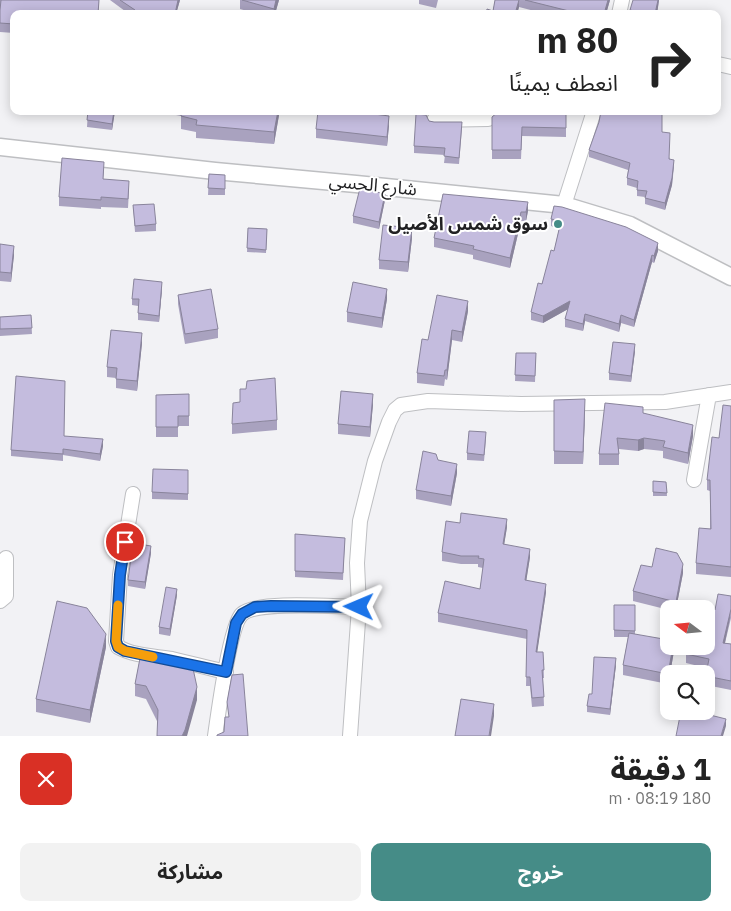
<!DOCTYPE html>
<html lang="ar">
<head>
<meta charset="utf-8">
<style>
  body { margin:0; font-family:"IBM Plex Sans","Noto Sans Arabic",sans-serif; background:#f2f2f2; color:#222; direction:rtl; height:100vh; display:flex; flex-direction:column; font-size:19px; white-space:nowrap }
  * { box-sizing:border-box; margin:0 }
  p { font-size:16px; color:#767676 }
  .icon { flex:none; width:28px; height:28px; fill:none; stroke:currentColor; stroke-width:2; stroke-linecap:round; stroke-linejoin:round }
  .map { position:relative; height:736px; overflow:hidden; direction:ltr }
  .side { display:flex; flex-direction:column; background:#fff; flex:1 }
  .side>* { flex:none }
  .hud { position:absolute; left:10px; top:10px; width:711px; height:105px; border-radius:10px; box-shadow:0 2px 12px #0003; direction:rtl; background:#fff; color:#222; overflow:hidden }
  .needle { width:32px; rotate:286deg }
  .buttons { position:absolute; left:660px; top:600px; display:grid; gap:10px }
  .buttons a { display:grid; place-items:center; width:55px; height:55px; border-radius:10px; background:#fff; box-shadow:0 2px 12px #0003; font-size:25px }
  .pin { position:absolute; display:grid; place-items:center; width:42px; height:42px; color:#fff; margin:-21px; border:2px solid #fff; border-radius:50%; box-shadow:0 1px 5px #0007 }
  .me { position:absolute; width:55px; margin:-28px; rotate:271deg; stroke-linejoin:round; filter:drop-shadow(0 0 4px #0008) }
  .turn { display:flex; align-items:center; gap:18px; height:105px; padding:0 20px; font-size:22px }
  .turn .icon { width:65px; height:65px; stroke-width:2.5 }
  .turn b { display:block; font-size:35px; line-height:42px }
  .round { display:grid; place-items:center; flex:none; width:52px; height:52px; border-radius:10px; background:#f2f2f2 }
  .summary { display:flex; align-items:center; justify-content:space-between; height:85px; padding:0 20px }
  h1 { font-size:30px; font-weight:700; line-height:38px }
  .cta { display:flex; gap:10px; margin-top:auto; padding:10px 20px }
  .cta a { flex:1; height:58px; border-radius:10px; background:#458c87; color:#fff; font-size:20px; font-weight:700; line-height:58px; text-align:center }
  .cta a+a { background:#f2f2f2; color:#222 }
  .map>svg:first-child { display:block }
</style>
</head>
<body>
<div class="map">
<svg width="731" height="736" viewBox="0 0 731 736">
  <rect width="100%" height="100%" fill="#f2f2f5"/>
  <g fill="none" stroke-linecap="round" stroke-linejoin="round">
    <defs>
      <path id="minor" d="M619 14 622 0
        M718 64 731 67
        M434 120 488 119 496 111
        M564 205 594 111
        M694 480 709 395
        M133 494 120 575 116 641 118 647C134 656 154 656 172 659 190 663 208 668 226 672
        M0 601 6 596V558
        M215 736C218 715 230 625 242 614 258 600 336 607 359 607
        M350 736 359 607 357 563 360 521 375 461 389 422 395 410 401 405 428 401 521 404 665 402 731 392"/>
      <path id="tertiary" d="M0 147 215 171 356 184 564 205 630 225 731 277"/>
    </defs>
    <use href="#minor" stroke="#bebfc2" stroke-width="16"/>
    <use href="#tertiary" stroke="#bebfc2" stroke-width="19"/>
    <use href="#minor" stroke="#fff" stroke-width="14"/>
    <use href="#tertiary" stroke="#fff" stroke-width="16"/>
  </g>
  <path fill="#a9a2bf" d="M0 0H99L98 14H14V33L0 32Z
    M110 0H180L176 14H129Z
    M240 0H279L275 14H258L240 9Z
    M419 0H438L436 8 419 4Z
    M495 0H610L606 14H546L519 7 517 14H486L493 11Z
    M659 0 657 14H630V10Z
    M88 111H115L112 130 87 127Z
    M156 111H279V115L274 144 196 138V132L181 129V116Z
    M566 111V137L522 136 521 159H492V117Z
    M429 121 462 128 459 164 444 163 445 155 414 153V146Z
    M389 125 387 146 316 138V129Z
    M662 132 670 160 674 167 672 185 665 210 645 204V197L637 196V188L627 185V178L628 170 589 157V150Z
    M104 171 103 179 129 190 128 208 101 207V209L59 206V197Z
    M209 174 225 175V195H208Z
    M443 194 528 211 526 221H521L510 268 473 259V255L434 247V238Z
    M385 200 379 229 353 223V216Z
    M133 205 156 224V231L135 232Z
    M554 206 658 251 654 263 652 262 634 327 621 323 619 332 585 321 583 331 565 327V319L568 309 543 323 531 320V312L554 251 559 229 551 226V219Z
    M248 228 267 229 266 253 247 252Z
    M412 238 408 272 379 269V260Z
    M0 244 14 255 11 282 0 281Z
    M162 289 159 322 138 320V306L132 305V299Z
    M178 295 218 329V338L185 344 178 304Z
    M387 299 382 328 347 322V312Z
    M468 311 462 342 452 340 447 380 445 379 444 386 417 383V373L428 340Z
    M31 315 32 334 0 336V317Z
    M142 343 137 391 116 388V378L107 377V367Z
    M635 351 631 382 609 380V373Z
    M516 353H536L535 382 515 381Z
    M189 394V426H178V437H156V395Z
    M554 400 585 412 583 464H554Z
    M373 404 370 437 338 434V424Z
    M731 406V577L696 574V563L710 529V491L707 490V480L719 438Z
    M643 413 693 436 688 464 663 458V451L644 449 638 451 619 449V465H599V454Z
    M277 420V430L232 434V424Z
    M64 436 103 446 100 461 63 455V461L11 456V450Z
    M486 439 484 461 467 460V453Z
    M438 460 457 473 451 506 416 499V490Z
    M188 470V500L152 499V492Z
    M653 481 666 482 667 496H653Z
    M507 527 504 544 530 557 526 581 546 592 537 652H543L544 678H543L544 706 532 707 530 686H526L527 639 438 622V613L480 589 483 568 478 567V564H461L442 561V552Z
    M295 534 345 538 343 580 295 577Z
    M151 553 145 589 128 586V580Z
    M652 567 683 573 676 609H669V610L633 601V591Z
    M177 595 170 636 159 634V627Z
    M731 596V618L725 643 731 644V690L706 685 707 668 686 663V654L715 610Z
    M614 605H635V634L674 646V651L670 674H669L668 684 623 675V665L628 637H614Z
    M106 647 90 723 36 712V699Z
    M141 653 197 700 157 721 146 699 135 696V684Z
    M616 665 610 715 587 712V706L592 694Z"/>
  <path fill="#89849b" d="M178 0H180L176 14H175Z
    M276 0H279L275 14H274V9Z
    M519 0V7L517 14H515Z
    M608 0H610L606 14H604Z
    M658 0H659L657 14H655Z
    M114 111H115L112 130V124Z
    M278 111H279V115L274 144V132Z
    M389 116V125L387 146V137Z
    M674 160 672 185 665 210V203Z
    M385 194V200L379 229V222Z
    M528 202V211L526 221V212Z
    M521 212V221L510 268V258Z
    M412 228V238L408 272V262Z
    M658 243V251L654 263V256Z
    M14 246V255L11 282V273Z
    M652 255V262L634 327V320Z
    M162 282V289L159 322V316Z
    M387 289V299L382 328V318Z
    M468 301V311L462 342V332Z
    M570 301V308L543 323V316Z
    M585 314V321L583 331V324Z
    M621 315V323L619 332V324Z
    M452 330V340L447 380V370Z
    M142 333V343L137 391V381Z
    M635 344V351L631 382V376Z
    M373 394V404L370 437V427Z
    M585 399V412L583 464V452Z
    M693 425V436L688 464V453Z
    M644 438V449L638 451V440Z
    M103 439V446L100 461V454Z
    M457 464V473L451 506V496Z
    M507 519V527L503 552V544Z
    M151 546V553L145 589V582Z
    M530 549V557L525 589V580Z
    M683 564V573L676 609V602Z
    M546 584V592L536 661V652Z
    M177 589V595L170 636V629Z
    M730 609V618L723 652V643Z
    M106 634V647L90 723V710Z
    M673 646H674V651L670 674H669L668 684V674Z
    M616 658V665L610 715V709Z
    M197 687V700L187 736H182Z
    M494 704V716L491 736H489Z
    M726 719V726L723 736H721Z"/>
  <path fill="#c4bcde" stroke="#89849b" d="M1 0H99L98 14H14V24L0 23V10Z
    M120 0H178L175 14H133L135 10Z
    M242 0H276L274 9Z
    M495 0H519L515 14H486L487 9 493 11Z
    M525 0H608L604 14H581Z
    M633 0H658L655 14H647L630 10Z
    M88 111H114L112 124 87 120Z
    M182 111H278L274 132 196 125 197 120 181 116Z
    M318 111H352L389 116 387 137 316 129Z
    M513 111H566V128L522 127 521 150H492V117L498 112H512Z
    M601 111H662V132L670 133 669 159 674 160 672 178 665 203 645 198 647 191 637 190 638 181 627 178 630 163 589 150 599 122Z
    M416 114 426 115 429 121 434 122H462L459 158 444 156 445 148 414 146Z
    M62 158 104 162 103 179 129 181 128 199 101 197V200L59 197Z
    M209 174 225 175V189L208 188Z
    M360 188 385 194 379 222 353 216Z
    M443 194 528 202 526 212H521L510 258 473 249 474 246 434 238Z
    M154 204 156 224 135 226 133 205Z
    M554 206 562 207 626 227 658 243 654 256 652 255 634 320 621 315 619 324 585 314 583 324 565 319 570 301 543 316 531 312 538 283 542 284 551 250 554 251 561 221 551 219Z
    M383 225 412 228 408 262 379 260Z
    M248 228 267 229 266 250 247 248Z
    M0 244 14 246 11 273 0 272Z
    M134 279 162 282 159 316 138 313 139 299H132Z
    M353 282 387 289 382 318 347 312Z
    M211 289 218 329 185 334 178 295Z
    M437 295 468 301 462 332 452 330 447 370H445L444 376 417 373 422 339 428 340Z
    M31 315 32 328 0 329V317Z
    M111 330 142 333 137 381 116 379 117 368 107 367Z
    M613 342 635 344 631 376 609 373Z
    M516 353H536L535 376 515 375Z
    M16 376 65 381 64 436 103 439 100 454 63 449V454L11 450Z
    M275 378 277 420 232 424 233 403 240 402V389H246L247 381Z
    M341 391 373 394 370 427 338 424Z
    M189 394V416H178V427H156V395Z
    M585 399 583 452 554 451V400Z
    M605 403 643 407V413L693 425 688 453 663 447 665 441 644 438 638 440 617 438 619 454H599Z
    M723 405 731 406V567L696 563 699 528 711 529 710 480H707L712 437 719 438Z
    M469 431 486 432 484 455 467 453Z
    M423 451 436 454 438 460 457 464 451 496 416 490Z
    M153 469 188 470V494L152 492Z
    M653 481 666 482 667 493 653 492Z
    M461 513 507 519 503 544 530 549 525 580 546 584 536 652H543L544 670H542L544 697 532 698 530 677H526L527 630 438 613 445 581 480 589 484 559 478 558 479 556H461L442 552 446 521 460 523Z
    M295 534 345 538 343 573 295 571Z
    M133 543 151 546 145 582 128 580Z
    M656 548 677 553 683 564 676 602 633 591 641 565 652 567Z
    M166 587 177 589 170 629 159 627Z
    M718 594 731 596V609L723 643 731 644V681L706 676V674L709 659 686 654 688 646H706V609H699V607L715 610Z
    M57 601 87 608 106 634 90 710 36 699Z
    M614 605H635V631L614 630Z
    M629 633 669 640V646H673L668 674 623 665Z
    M141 653 192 664 197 687 185 730 182 736H157L158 710 146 686 135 684Z
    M594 657 616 658 610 709 587 706 589 694H592Z
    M243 674 248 736H217V735L224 732 225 717H229L227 702 232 675Z
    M461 699 494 704 489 736H455Z
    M681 711H699L706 713V714L726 719 721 736H676Z"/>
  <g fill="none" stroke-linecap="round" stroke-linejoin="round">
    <defs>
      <path id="route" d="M125 542 120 575 116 641 118 647 125 651 226 672 236 623 242 614 255 607 271 606 359 607"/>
    </defs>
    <use href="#route" stroke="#114b97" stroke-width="12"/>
    <use href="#route" stroke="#1a73e8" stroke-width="9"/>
    <path stroke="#f59e0b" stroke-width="9" d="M118 605 116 641 118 647 125 651 153 657"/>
  </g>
  <circle fill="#458c87" stroke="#fff" stroke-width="2" cx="558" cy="224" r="5"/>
  <g text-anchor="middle" stroke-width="4" stroke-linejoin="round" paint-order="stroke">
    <g font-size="18" fill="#212123" stroke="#fff">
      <text transform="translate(373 185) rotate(6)" y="6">شارع الحسي</text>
    </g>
    <g font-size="18" font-weight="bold" fill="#212123" stroke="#fff" text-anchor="end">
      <text x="548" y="230">سوق شمس الأصيل</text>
    </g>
  </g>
</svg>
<div class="buttons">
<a><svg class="needle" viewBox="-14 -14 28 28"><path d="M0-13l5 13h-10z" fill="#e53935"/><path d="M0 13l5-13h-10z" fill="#767676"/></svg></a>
<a><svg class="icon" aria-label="search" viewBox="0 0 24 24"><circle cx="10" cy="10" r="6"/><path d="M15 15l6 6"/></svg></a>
</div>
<div class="pin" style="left:125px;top:542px;background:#d93025"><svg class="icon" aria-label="arrive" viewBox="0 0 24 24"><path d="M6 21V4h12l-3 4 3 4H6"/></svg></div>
<svg class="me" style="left:359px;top:607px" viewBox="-20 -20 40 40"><path d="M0-17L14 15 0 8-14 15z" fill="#1a73e8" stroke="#fff" stroke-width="4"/></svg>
<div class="hud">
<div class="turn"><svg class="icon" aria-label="right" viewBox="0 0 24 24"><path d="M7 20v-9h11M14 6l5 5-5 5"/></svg><div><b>80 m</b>انعطف يمينًا</div></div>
</div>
</div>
<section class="side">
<div class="summary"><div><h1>1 دقيقة</h1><p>180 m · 08:19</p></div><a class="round" style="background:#d93025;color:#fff"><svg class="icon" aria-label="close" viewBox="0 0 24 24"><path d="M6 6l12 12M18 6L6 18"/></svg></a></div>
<div class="cta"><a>خروج</a><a>مشاركة</a></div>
</section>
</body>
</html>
